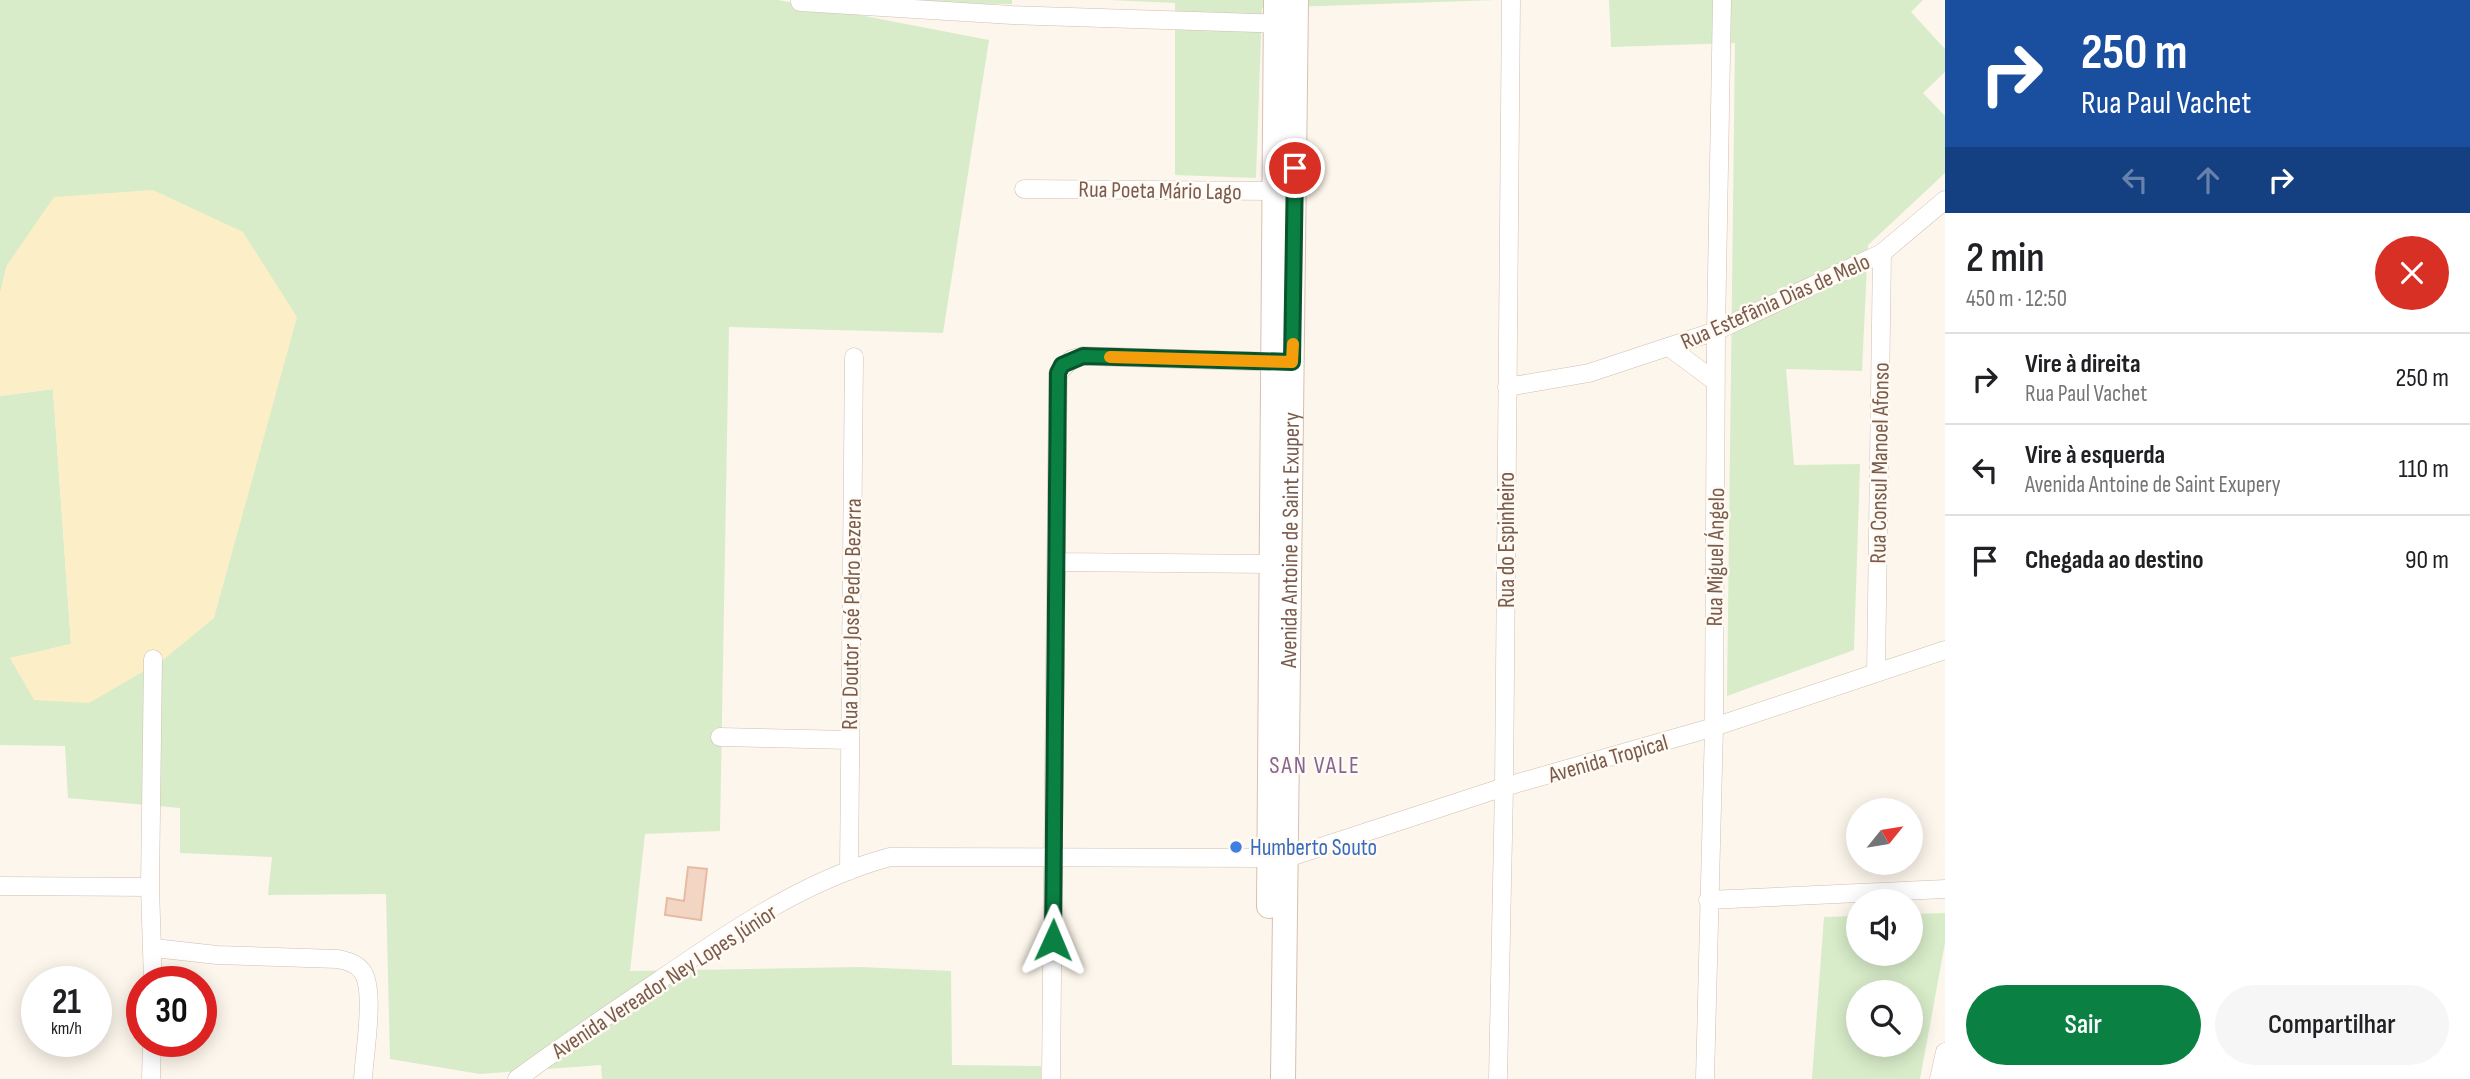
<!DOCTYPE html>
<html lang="pt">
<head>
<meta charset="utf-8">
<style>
  body { margin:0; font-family:"Sofia Sans Condensed",sans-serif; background:#f6f6f6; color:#202124; height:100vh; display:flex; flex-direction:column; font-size:26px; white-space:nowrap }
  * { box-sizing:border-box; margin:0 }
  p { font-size:23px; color:#757577 }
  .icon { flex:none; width:38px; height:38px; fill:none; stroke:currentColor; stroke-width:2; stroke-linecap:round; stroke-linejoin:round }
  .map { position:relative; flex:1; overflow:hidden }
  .drawer { display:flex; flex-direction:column; background:#fff; width:525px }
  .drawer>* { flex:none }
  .hud { background:#1a4fa0; color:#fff; overflow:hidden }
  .needle { width:46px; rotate:60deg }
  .tools { position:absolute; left:1846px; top:798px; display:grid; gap:14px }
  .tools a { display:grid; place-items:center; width:77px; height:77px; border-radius:50%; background:#fff; box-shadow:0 4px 18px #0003; font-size:35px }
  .speed { position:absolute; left:21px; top:966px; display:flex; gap:14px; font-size:35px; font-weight:700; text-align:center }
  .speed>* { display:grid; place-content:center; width:91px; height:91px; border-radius:50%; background:#fff; box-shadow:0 4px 18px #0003; line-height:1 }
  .speed small { font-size:18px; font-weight:400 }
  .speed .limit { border:10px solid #d22; background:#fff; color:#111 }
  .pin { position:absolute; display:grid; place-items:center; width:60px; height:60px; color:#fff; margin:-30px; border:4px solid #fff; border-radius:50%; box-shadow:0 2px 7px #0007 }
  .me { position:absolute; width:77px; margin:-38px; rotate:1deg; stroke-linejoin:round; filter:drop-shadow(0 0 5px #0008) }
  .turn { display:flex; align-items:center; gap:24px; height:147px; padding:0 21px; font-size:32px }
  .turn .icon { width:91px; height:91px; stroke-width:2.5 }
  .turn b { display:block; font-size:49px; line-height:60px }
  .lanes { display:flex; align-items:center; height:66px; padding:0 21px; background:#0003; justify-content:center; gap:35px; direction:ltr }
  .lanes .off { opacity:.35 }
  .round { display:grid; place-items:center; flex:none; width:74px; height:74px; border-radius:37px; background:#f6f6f6 }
  .head { display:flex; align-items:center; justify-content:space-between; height:119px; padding:0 21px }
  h1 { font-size:42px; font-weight:600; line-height:52px }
  .cta { display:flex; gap:14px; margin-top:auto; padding:14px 21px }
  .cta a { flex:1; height:80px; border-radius:42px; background:#0b8043; color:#fff; font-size:28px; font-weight:600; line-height:80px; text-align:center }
  .cta a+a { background:#f6f6f6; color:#202124 }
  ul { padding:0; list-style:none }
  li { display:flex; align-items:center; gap:21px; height:91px; padding:0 21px; border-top:2px solid #e0e0e0 }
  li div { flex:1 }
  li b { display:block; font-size:26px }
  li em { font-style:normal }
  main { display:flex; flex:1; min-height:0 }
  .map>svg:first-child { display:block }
</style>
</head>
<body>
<main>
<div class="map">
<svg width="1945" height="1079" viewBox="0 0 1945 1079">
  <rect width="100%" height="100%" fill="#fdf6ec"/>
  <path fill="#d8ecc9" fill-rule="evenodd" d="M0 0H778L794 3V0H1012V4L797 3 989 40 943 333 729 327 720 831 645 834 630 971 859 967 951 971 952 1065 1041 1066V1079H602L601 1065 480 1074 390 1059 386 894 268 895 272 857 180 853V808L68 798 65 746 0 745V396L53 389 71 644 11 658 163 660 7 265 0 294Z
    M1109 0H1496L1262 8 1256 178 1175 175V3Z
    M1609 0H1923L1911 12 1945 49V72L1923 93 1945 116V173L1868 245 1862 371 1786 369 1794 465 1860 464 1854 650 1727 696 1735 43 1611 47Z
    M1945 913V943L1920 1079H1812L1824 917 1858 916V954H1911V914ZM1911 992V1045H1858V992Z"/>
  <path fill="#fcefc7" d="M153 190 243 232 297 317 214 618 163 660 89 703 34 700 10 658 71 644 53 389 0 396V294L7 265 54 197Z"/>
  <path fill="#f3d5c3" stroke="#e6bba3" stroke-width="2" d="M688 867 707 869 701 920 665 915 667 898 684 901Z"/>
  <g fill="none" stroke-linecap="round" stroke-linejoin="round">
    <defs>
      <path id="street" d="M800 2 1012 15 1286 24
        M1024 189 1284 191
        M1669 347 1716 382
        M1507 387 1589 373 1716 331 1882 253 1945 200
        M1056 562 1270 564
        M153 659 150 887 153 982
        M1876 673 1882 253
        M720 737 850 740
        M849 871 854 357
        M0 886 150 887
        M1708 900 1945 889
        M154 948 217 955 338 959C347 961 356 963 362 971 376 989 364 1055 363 1079
        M151 1079 152 1041
        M517 1079C562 1046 608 1015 654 984 726 934 804 880 890 857L1287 858 1504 787 1714 727 1945 650
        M1051 1079 1058 373 1072 359 1083 356 1283 362
        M1498 1079 1504 787 1511 0
        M1705 1079 1714 727 1716 331 1722 0
        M1939 1079 1945 1052"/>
      <g id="secondary">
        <path d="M1269 906 1276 0"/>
        <path id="s1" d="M1283 1079 1296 0"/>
      </g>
    </defs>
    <use href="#street" stroke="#d1beb0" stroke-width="19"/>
    <use href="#secondary" stroke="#d6c0b0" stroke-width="26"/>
    <use href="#street" stroke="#fff" stroke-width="18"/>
    <use href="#secondary" stroke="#fff" stroke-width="24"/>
  </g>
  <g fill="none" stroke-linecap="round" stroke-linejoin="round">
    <defs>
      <path id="route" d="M1053 940 1058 373 1062 365 1083 356 1292 362 1295 168"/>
    </defs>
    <use href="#route" stroke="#07532c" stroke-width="18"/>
    <use href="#route" stroke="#0b8043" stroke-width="12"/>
    <path stroke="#f59e0b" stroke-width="12" d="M1110 357 1292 362 1293 344"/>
  </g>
  <circle fill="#3f7fe0" stroke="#fffaf3" stroke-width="2.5" cx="1236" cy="847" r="7"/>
  <g text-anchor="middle" stroke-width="5" stroke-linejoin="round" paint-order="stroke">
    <g font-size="23" fill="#7a5c4d" stroke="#fffaf3">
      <text transform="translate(1160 190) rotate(1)" y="8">Rua Poeta Mário Lago</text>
      <text transform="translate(1775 301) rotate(-24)" y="8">Rua Estefânia Dias de Melo</text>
      <text transform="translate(1879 463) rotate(-89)" y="8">Rua Consul Manoel Afonso</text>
      <text dy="8" stroke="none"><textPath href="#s1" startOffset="539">Avenida Antoine de Saint Exupery</textPath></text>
      <text transform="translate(1506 540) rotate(-90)" y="8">Rua do Espinheiro</text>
      <text transform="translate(1715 557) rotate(-89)" y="8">Rua Miguel Ángelo</text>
      <text transform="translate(851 614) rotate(-89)" y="8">Rua Doutor José Pedro Bezerra</text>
      <text transform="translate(1608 758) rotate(-16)" y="8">Avenida Tropical</text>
      <text transform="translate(664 981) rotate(-33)" y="8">Avenida Vereador Ney Lopes Júnior</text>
    </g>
    <g font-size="23" fill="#366cbe" stroke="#fffaf3" text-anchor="start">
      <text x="1250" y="855">Humberto Souto</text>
    </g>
    <g font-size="24" letter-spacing="2" fill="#846695" stroke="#fffaf3">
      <text x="1315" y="773">SAN VALE</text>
    </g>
  </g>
</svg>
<div class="tools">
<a><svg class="needle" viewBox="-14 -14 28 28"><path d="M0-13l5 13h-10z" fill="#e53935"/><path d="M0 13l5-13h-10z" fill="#757577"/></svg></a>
<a><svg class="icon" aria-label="sound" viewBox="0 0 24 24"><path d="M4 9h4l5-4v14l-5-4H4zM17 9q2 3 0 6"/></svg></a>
<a><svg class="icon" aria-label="search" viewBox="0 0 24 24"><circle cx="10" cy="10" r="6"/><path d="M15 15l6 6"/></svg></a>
</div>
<div class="speed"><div>21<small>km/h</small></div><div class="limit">30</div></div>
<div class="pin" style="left:1295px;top:168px;background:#d93025"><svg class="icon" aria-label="arrive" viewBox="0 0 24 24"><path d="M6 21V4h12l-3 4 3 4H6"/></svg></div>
<svg class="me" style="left:1053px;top:940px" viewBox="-20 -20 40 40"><path d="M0-17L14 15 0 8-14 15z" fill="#0b8043" stroke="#fff" stroke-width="4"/></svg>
</div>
<section class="drawer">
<div class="hud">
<div class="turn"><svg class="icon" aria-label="right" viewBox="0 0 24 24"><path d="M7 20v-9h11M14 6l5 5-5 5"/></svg><div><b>250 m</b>Rua Paul Vachet</div></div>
<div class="lanes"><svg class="icon off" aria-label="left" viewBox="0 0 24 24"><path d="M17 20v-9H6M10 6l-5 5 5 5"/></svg><svg class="icon off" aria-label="ahead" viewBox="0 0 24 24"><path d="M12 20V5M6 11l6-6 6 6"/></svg><svg class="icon" aria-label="right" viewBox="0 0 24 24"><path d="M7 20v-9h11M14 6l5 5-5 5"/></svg></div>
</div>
<div class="head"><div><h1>2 min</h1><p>450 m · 12:50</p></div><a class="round" style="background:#d93025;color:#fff"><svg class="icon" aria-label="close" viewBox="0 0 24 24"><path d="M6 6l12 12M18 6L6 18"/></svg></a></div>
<ul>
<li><svg class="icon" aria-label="right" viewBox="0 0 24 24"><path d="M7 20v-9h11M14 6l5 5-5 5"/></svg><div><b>Vire à direita</b><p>Rua Paul Vachet</p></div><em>250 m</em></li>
<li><svg class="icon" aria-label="left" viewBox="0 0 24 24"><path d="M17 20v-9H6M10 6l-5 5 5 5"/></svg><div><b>Vire à esquerda</b><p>Avenida Antoine de Saint Exupery</p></div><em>110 m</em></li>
<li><svg class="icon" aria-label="arrive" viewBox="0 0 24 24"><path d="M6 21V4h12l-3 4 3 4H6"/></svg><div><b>Chegada ao destino</b></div><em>90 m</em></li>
</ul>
<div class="cta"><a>Sair</a><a>Compartilhar</a></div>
</section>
</main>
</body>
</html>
